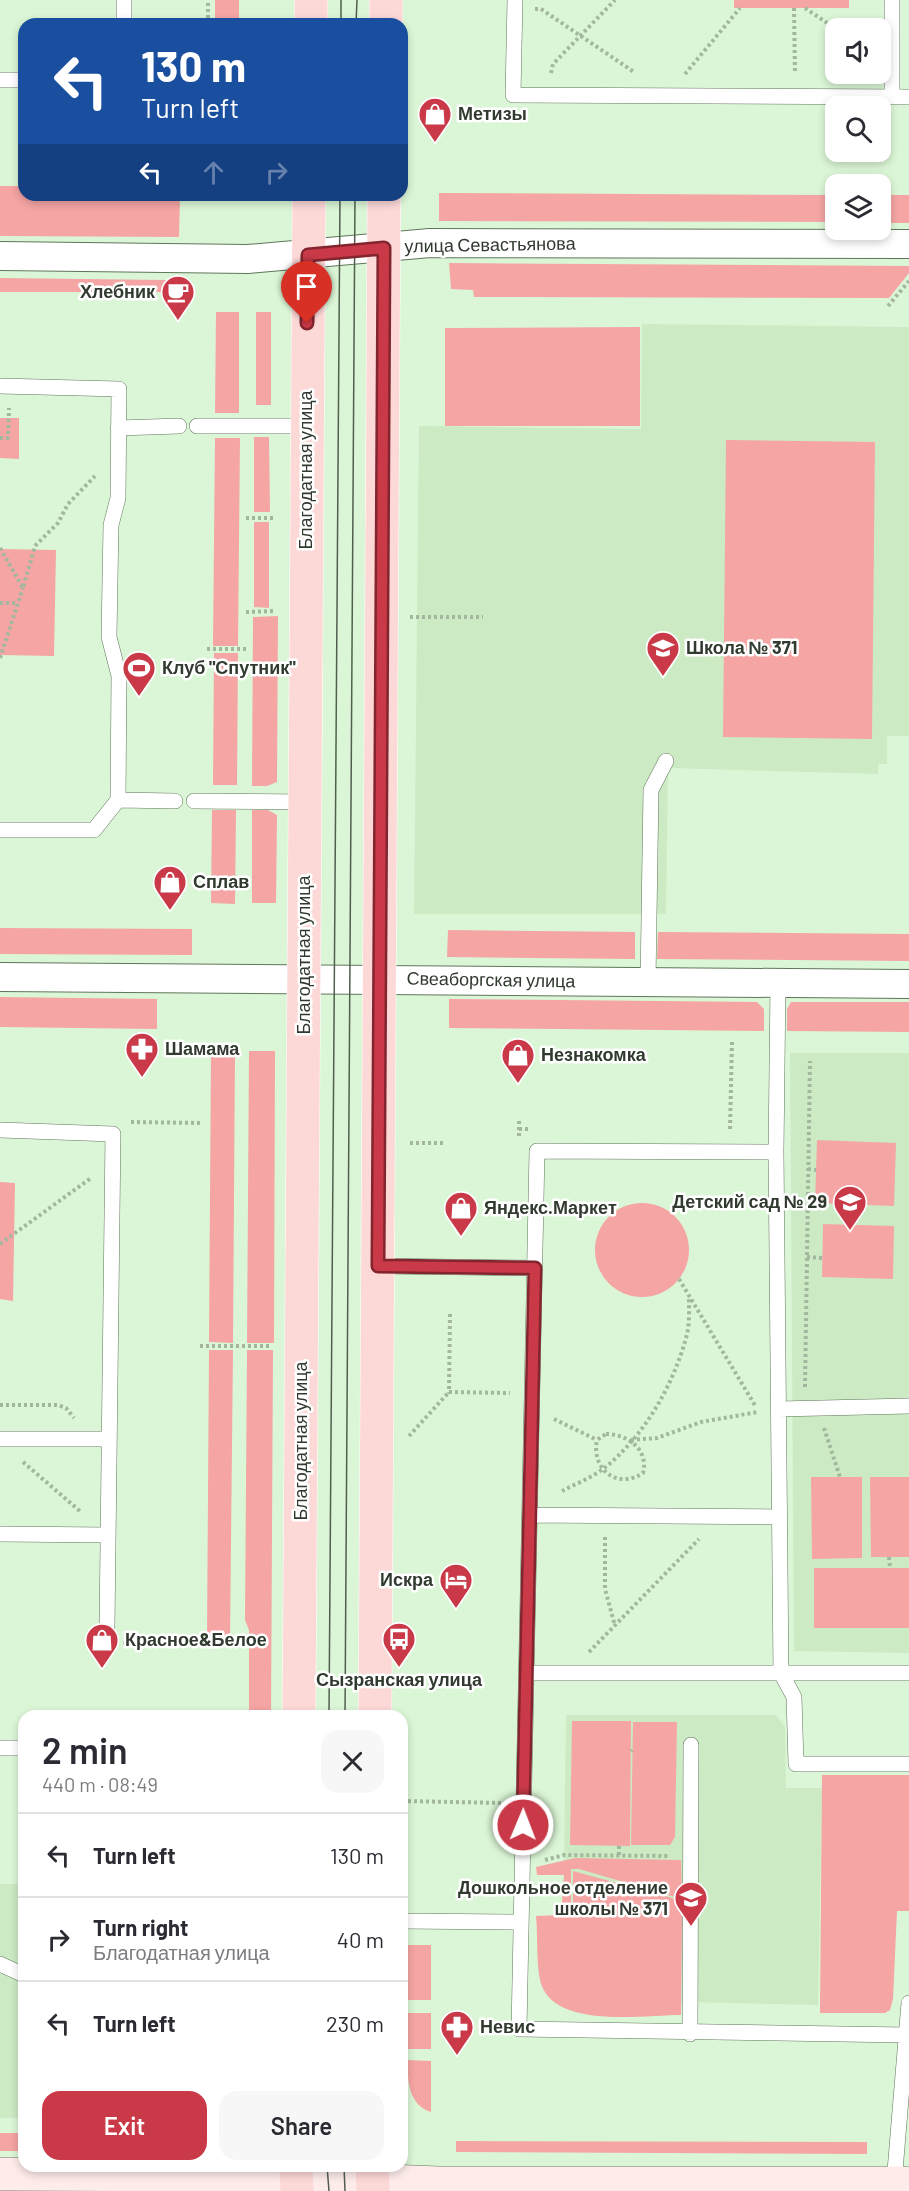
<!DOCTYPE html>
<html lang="en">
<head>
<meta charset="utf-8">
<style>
  body { margin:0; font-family:Barlow,sans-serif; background:#f7f7f7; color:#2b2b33; height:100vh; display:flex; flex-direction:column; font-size:22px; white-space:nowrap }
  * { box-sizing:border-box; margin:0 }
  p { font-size:20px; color:#7c7c81 }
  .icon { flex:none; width:33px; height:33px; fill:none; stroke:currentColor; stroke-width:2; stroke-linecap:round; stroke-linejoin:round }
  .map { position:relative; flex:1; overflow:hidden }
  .panel { position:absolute; left:18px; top:1710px; width:390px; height:462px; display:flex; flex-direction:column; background:#fff; border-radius:18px; box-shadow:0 3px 9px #0003 }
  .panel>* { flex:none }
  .banner { position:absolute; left:18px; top:18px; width:390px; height:183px; border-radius:18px; box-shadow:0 3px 9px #0003; background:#1a4fa0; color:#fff; overflow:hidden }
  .buttons { position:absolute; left:825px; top:18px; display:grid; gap:12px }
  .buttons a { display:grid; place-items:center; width:66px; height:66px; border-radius:12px; background:#fff; box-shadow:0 3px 9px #0003; font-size:30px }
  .pin { position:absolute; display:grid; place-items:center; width:51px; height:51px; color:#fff; margin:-62px -26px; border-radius:50% 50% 50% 0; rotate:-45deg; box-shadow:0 0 6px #0007 }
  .pin .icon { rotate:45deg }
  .me { position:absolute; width:66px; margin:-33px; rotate:1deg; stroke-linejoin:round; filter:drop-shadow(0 0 4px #0008) }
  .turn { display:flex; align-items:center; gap:21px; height:126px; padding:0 24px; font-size:27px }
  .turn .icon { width:78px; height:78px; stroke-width:2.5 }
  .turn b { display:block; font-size:42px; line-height:51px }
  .lanes { display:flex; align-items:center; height:57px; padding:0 24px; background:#0003; justify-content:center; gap:30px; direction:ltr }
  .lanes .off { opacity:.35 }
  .round { display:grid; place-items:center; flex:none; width:63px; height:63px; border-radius:18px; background:#f7f7f7 }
  .headline { display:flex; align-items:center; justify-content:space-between; height:102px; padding:0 24px }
  h1 { font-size:36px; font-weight:600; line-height:45px }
  .button { display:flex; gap:12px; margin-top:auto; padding:12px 24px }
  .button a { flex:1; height:69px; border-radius:18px; background:#c93947; color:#fff; font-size:24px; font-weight:600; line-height:69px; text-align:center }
  .button a+a { background:#f7f7f7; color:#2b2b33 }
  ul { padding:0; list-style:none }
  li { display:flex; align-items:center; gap:18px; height:84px; padding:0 24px; border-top:2px solid #e1e1e2 }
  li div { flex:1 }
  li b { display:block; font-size:22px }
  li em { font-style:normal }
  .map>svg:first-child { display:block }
</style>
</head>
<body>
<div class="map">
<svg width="909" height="2191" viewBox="0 0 909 2191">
  <rect width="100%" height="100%" fill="#dbf6d6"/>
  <path fill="#ccebc5" d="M642 324 909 327V736H887V764H878V774L668 768 666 914H414L419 426 641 429Z
    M790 1053H909V1653L794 1651Z
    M566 1715H776L785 1727 786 1788H822L818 2005 562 1999Z
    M0 1884H24V2118H0Z"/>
  <path fill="#f5a5a4" d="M215 0H239V24H215Z
    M734 0H849V8H734Z
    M0 186H24V195H180L179 237 0 236Z
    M439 193 835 195V222L439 221Z
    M881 195H909V223H881Z
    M449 263 909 266V273L889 298 474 297 473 290 451 289Z
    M0 278 166 280V292H0Z
    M216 312H239V413H215Z
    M256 312H271V405H256Z
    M640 327V426H445V328Z
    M0 418H19V459L0 458Z
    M254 437H269L270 512H254Z
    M215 438H240L238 646H213Z
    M726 440 875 442 872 739 723 737Z
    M254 522H269V608L254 607Z
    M0 549 56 550 54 656 0 655Z
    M278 616 277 782 267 786H252L253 617Z
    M214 653H238L237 785H213Z
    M212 810H236L235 904 211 903Z
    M252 810H268L277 815 276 903H252Z
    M0 928 192 929V955L0 954Z
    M448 930 635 932V959L447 957Z
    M658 932 909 934V961L657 959Z
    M0 997 157 999V1029L0 1027Z
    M449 999 757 1002 764 1009V1031L449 1028Z
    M791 1002H909V1032L787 1031V1009Z
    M211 1050H235L233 1343 209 1342Z
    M249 1051H275L274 1343H247Z
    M817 1140 896 1143 894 1206 815 1203Z
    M0 1182 15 1183 13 1301 0 1299Z
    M595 1250a47 47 0 1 1 94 0a47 47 0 1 1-94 0Z
    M823 1224 894 1226 893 1279 822 1277Z
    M209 1350H233L230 1638H207Z
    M247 1350H273L271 1716H249V1630L245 1620Z
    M811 1477H862V1558L812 1559Z
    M870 1477H909V1557H871Z
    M814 1568H909V1628H814Z
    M572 1721H631L630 1846 570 1845Z
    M633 1722H677L675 1837 670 1845H631Z
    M822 1775H909V1911H897L893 1999 890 2010 885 2013H820Z
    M575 1858 681 1860 682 1899 579 1869H571V1912H610L573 1910V1871L683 1901 682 1908 675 1909 682 1910 681 2015C643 2015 551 2030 540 1980 536 1960 538 1936 536 1916L561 1915 564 1875H537L536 1867Z
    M408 1945H431V2000H408Z
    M408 2013H431V2049H408Z
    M407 2060 431 2061V2112C408 2105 408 2080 407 2060Z
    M0 2133H24V2151H0Z
    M456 2141 867 2142V2154L456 2152Z"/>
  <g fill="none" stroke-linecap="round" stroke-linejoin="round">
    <defs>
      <path id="lane" d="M515 0 513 95 909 97
        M124 24V0
        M0 80H24
        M892 97V0
        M0 386 119 389 118 498 111 525 109 637 119 676 118 800 94 830H0
        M197 426H307
        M118 428 179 426
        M118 800 175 801
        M194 801 304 802
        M648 982 651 790 666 761
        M778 983 776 1152 781 1673 794 1697 796 1764H909
        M0 1130 113 1134 107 1627
        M776 1152 537 1151 519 2029 906 2035
        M378 1266 535 1268
        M779 1409 909 1406
        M0 1439H108
        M530 1515 780 1517
        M0 1534 108 1535
        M526 1673H909
        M0 1748H24
        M402 1921 521 1922
        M0 1964 24 1975
        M690 2034 691 1745
        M894 2183 909 2003"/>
      <path id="street" d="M0 256 248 259 430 243 909 244
        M0 977 909 984"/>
      <path id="secondary" d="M0 2174 235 2175 439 2183H909"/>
      <path id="primary" d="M311 24V0
        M386 24V0
        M299 1716 309 195
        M375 1716 384 195
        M296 2166 297 2191
        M372 2166 373 2191"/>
    </defs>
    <use href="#lane" stroke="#5f765a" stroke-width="16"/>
    <use href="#street" stroke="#5f765a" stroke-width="30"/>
    <use href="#secondary" stroke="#5f765a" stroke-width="34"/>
    <use href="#primary" stroke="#fff" stroke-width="34"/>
    <path stroke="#a2b79e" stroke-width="4" stroke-dasharray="3 3" stroke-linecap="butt" d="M794 8 795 74
      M805 8 836 29
      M535 9H541L634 72
      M208 24V0
      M551 73 553 64 615 0
      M685 74 740 8
      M888 306 909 281
      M0 438H8L9 408
      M246 518H275
      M0 548 23 588 35 546 58 523 68 504 95 476
      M0 603H18
      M246 612 275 611
      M410 617H483
      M207 649H246
      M0 658 23 588
      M519 1121V1138
      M131 1122 200 1123
      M519 1129H530
      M730 1129 732 1041
      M410 1143H443
      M808 1169 816 1170
      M0 1244 91 1178
      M807 1257 823 1258
      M679 1279 756 1407
      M450 1314 449 1392 510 1393
      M200 1346H270
      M805 1387 810 1061
      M0 1405H58L66 1408 74 1418
      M554 1419 597 1440
      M824 1428 840 1477
      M606 1434C627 1434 649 1449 643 1473 617 1490 591 1469 597 1440Z
      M409 1436 449 1392
      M631 1440 657 1438 701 1422 758 1412
      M23 1462 81 1512
      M562 1491C575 1484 591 1478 603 1469 643 1438 673 1386 686 1338 690 1325 689 1310 689 1297
      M605 1537V1589L615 1626
      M889 1557 890 1568
      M123 1643H237
      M589 1652 699 1539
      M631 1751 632 1750
      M402 1801 503 1803
      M619 1846V1856
      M545 1860 564 1855 669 1856"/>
    <use href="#lane" stroke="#fff" stroke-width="15"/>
    <use href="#street" stroke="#fff" stroke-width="28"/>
    <use href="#secondary" stroke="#feeceb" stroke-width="33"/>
    <use href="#primary" stroke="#fcd8d7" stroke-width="33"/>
    <path stroke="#515f4f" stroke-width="1.5" d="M341 24V0
      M356 24 357 0
      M329 1716 340 195
      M345 1716 355 195
      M327 2166 329 2191
      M344 2166 345 2191"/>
  </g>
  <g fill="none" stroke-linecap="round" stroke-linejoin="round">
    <defs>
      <path id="route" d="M307 323 308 255 384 248 378 1266 535 1268 523 1825"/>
    </defs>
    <use href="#route" stroke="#83252e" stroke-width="15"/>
    <use href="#route" stroke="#c93947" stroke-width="10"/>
  </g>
  <defs>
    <symbol id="shop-pin" viewBox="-11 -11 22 30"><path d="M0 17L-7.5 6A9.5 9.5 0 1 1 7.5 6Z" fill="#c93947" stroke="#fff"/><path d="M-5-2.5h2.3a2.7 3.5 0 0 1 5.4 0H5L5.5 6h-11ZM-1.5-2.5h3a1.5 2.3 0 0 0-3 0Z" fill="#fff"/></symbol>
    <symbol id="cafe-pin" viewBox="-11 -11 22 30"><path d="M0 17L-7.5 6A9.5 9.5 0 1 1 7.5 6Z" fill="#c93947" stroke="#fff"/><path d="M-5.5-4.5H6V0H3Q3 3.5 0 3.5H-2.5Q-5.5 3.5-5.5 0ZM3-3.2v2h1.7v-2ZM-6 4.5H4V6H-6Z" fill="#fff"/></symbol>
    <symbol id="school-pin" viewBox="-11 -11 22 30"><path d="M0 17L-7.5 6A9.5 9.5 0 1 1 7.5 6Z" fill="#c93947" stroke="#fff"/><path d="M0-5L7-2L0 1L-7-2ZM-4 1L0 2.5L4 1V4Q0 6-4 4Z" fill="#fff"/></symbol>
    <symbol id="stadium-pin" viewBox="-11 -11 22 30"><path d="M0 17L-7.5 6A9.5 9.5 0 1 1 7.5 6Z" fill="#c93947" stroke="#fff"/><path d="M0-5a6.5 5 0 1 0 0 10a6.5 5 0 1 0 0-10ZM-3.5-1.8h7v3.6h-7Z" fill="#fff"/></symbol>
    <symbol id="pharmacy-pin" viewBox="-11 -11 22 30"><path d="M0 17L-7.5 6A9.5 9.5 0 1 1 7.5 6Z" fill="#c93947" stroke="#fff"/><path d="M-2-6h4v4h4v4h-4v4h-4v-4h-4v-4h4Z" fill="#fff"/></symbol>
    <symbol id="hotel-pin" viewBox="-11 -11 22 30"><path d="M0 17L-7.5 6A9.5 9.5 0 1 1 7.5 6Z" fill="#c93947" stroke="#fff"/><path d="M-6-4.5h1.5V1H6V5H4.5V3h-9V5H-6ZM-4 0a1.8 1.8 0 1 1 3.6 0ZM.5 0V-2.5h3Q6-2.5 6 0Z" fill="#fff"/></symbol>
    <symbol id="bus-pin" viewBox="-11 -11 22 30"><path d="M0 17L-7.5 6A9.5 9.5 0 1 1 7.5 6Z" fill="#c93947" stroke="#fff"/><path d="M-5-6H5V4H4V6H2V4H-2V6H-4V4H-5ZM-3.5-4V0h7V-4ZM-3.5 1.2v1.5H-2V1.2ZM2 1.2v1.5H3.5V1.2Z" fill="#fff"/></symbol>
  </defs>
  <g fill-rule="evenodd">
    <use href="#shop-pin" x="416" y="95" width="38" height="52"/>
    <use href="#cafe-pin" x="159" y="273" width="38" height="52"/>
    <use href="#school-pin" x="644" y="629" width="38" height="52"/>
    <use href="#stadium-pin" x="120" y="649" width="38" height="52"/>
    <use href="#shop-pin" x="151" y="863" width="38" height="52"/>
    <use href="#pharmacy-pin" x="123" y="1030" width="38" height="52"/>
    <use href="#shop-pin" x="499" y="1036" width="38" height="52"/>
    <use href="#school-pin" x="831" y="1183" width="38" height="52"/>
    <use href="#shop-pin" x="442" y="1189" width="38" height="52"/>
    <use href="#hotel-pin" x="437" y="1561" width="38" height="52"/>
    <use href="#bus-pin" x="380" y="1620" width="38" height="52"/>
    <use href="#shop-pin" x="83" y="1621" width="38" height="52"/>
    <use href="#school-pin" x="672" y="1879" width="38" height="52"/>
    <use href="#pharmacy-pin" x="438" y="2008" width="38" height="52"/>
  </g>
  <g text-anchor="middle" stroke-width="5" stroke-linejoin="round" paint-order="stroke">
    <g font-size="18" font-weight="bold" fill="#303a2e" stroke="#fff" text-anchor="start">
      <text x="458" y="120">Метизы</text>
      <text x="155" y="298" text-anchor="end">Хлебник</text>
      <text x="686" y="654">Школа № 371</text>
      <text x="162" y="674">Клуб "Спутник"</text>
      <text x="193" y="888">Сплав</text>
      <text x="165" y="1055">Шамама</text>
      <text x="541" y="1061">Незнакомка</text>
      <text x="827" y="1208" text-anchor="end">Детский сад № 29</text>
      <text x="484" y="1214">Яндекс.Маркет</text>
      <text x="433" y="1586" text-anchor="end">Искра</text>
      <text x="125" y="1646">Красное&amp;Белое</text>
      <text x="399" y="1686" text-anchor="middle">Сызранская улица</text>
      <text x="668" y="1894" text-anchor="end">Дошкольное отделение<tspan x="668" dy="21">школы № 371</tspan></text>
      <text x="480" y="2033">Невис</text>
    </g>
    <g font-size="18" fill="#303a2e" stroke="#fff">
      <text transform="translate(490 245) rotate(-1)" y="6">улица Севастьянова</text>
      <text transform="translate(306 470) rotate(-90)" y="6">Благодатная улица</text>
      <text transform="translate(304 955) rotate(-90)" y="6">Благодатная улица</text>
      <text transform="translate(491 980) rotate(1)" y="6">Свеаборгская улица</text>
      <text transform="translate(301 1441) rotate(-90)" y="6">Благодатная улица</text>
    </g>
  </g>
</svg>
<div class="buttons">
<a><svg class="icon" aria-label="sound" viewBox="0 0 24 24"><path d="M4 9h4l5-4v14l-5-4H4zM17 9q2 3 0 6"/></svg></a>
<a><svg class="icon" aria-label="search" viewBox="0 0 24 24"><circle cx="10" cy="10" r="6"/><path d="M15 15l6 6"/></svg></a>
<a><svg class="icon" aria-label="layers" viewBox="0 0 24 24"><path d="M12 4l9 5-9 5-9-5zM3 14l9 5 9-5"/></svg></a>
</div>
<div class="pin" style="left:307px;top:323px;background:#d93025"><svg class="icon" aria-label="arrive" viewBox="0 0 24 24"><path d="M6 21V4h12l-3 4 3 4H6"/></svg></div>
<svg class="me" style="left:523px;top:1825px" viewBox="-20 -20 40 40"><circle r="17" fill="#c93947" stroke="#fff" stroke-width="3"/><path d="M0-11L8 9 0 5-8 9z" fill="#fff"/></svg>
<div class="banner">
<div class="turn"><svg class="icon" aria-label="left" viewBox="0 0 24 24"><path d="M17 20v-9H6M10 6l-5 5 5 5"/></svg><div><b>130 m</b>Turn left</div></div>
<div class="lanes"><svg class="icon" aria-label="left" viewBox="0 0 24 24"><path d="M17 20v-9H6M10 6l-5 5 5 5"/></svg><svg class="icon off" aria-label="ahead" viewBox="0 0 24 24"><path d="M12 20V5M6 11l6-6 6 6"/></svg><svg class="icon off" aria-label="right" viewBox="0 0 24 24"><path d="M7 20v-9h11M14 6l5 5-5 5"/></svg></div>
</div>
<section class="panel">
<div class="headline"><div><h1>2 min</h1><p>440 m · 08:49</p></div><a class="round"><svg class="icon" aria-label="close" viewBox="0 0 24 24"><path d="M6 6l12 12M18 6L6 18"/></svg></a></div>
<ul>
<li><svg class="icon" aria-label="left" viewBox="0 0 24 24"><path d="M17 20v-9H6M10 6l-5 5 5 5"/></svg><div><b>Turn left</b></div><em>130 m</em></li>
<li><svg class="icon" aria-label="right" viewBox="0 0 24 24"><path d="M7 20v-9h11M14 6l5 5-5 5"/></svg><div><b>Turn right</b><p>Благодатная улица</p></div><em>40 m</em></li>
<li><svg class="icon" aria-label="left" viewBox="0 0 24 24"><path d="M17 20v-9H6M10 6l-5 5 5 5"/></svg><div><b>Turn left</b></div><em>230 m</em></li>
</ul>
<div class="button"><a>Exit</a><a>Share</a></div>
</section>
</div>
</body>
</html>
